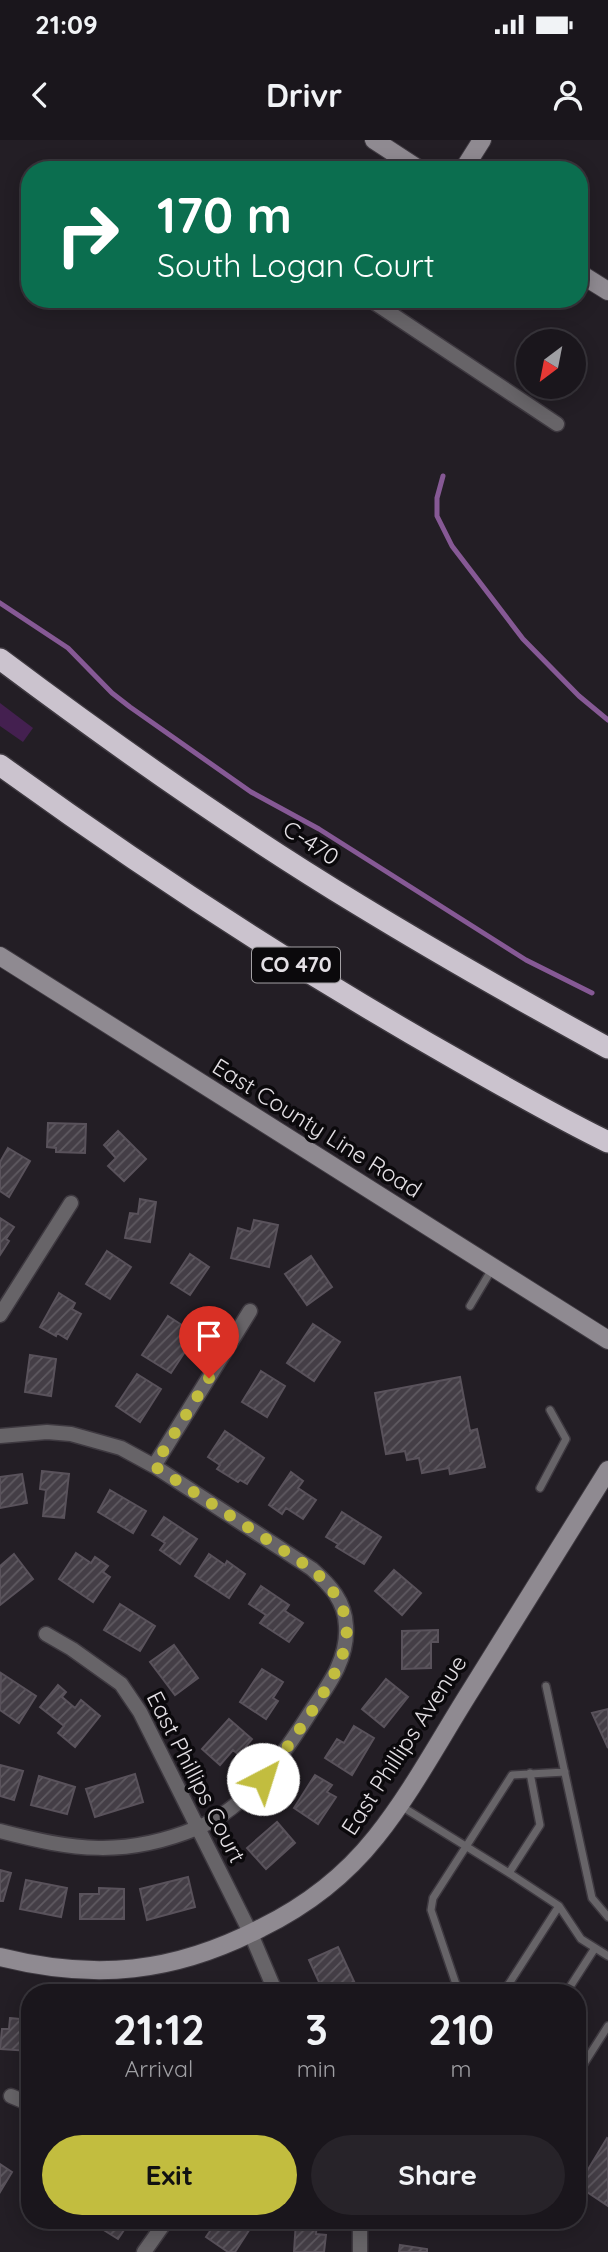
<!DOCTYPE html>
<html lang="en">
<head>
<meta charset="utf-8">
<style>
  body { margin:0; font-family:Quicksand,sans-serif; background:#272329; color:#f1f3f6; height:100vh; display:flex; flex-direction:column; font-size:26px; white-space:nowrap }
  * { box-sizing:border-box; margin:0 }
  p { font-size:23px; color:#9f9fa3 }
  .icon { flex:none; width:38px; height:38px; fill:none; stroke:currentColor; stroke-width:2; stroke-linecap:round; stroke-linejoin:round }
  .map { position:relative; flex:1; overflow:hidden }
  .details { position:absolute; left:21px; top:1844px; width:565px; height:245px; display:flex; flex-direction:column; background:#1a161c; border-radius:28px; box-shadow:0 4px 18px #0003,0 0 0 2px #38353b }
  .details>* { flex:none }
  .top-card { position:absolute; left:21px; top:21px; width:567px; height:147px; border-radius:28px; box-shadow:0 4px 18px #0003,0 0 0 2px #38353b; background:#0b6e4f; color:#fff; overflow:hidden }
  .needle { width:46px; rotate:212deg }
  .fabs { position:absolute; left:516px; top:189px; display:grid; gap:14px }
  .fabs a { display:grid; place-items:center; width:70px; height:70px; border-radius:50%; background:#1a161c; box-shadow:0 4px 18px #0003,0 0 0 2px #38353b; font-size:35px }
  .pin { position:absolute; display:grid; place-items:center; width:60px; height:60px; color:#fff; margin:-72px -30px; border-radius:50% 50% 50% 0; rotate:-45deg; box-shadow:0 0 7px #0007 }
  .pin .icon { rotate:45deg }
  .me { position:absolute; width:77px; margin:-38px; rotate:40deg; stroke-linejoin:round; filter:drop-shadow(0 0 5px #0008) }
  .turn { display:flex; align-items:center; gap:24px; height:147px; padding:0 21px; font-size:32px }
  .turn .icon { width:91px; height:91px; stroke-width:2.5 }
  .turn b { display:block; font-size:49px; line-height:60px }
  .eta { display:flex; justify-content:space-evenly; align-items:center; height:119px; text-align:center }
  .eta b { font-size:42px; font-weight:700; line-height:49px }
  .cta { display:flex; gap:14px; margin-top:auto; padding:14px 21px }
  .cta a { flex:1; height:80px; border-radius:42px; background:#c2bd3f; color:#111; font-size:28px; font-weight:700; line-height:80px; text-align:center }
  .cta a+a { background:#272329; color:#f1f3f6 }
  .status { display:flex; justify-content:space-between; align-items:center; height:49px; padding:0 35px; background:#1a161c; direction:ltr }
  .status svg { height:19px; fill:currentColor }
  header { display:flex; justify-content:space-between; align-items:center; height:91px; padding:0 21px; background:#1a161c; font-size:32px; font-weight:700 }
  .map>svg:first-child { display:block }
</style>
</head>
<body>
<div class="status"><b>21:09</b><svg viewBox="0 0 49 12"><path d="M0 12V9h3v3zM5 12V6h3v6zM10 12V3h3v9zM15 12V0h3v12zM26 1h20v11H26zM47 4h2v5h-2z"/></svg></div>
<header><svg class="icon" aria-label="back" viewBox="0 0 24 24"><path d="M15 5l-7 7 7 7"/></svg>Drivr<svg class="icon" aria-label="person" viewBox="0 0 24 24"><circle cx="12" cy="8" r="4"/><path d="M4 21q1-7 8-7t8 7"/></svg></header>
<div class="map">
<svg width="608" height="2112" viewBox="0 0 608 2112">
  <defs>
    <pattern id="building-hatch" width="6" height="6" patternUnits="userSpaceOnUse" patternTransform="scale(1.75)"><rect width="6" height="6" fill="#443e46"/><path d="M-1 1l2-2M0 6l6-6M5 7l2-2" fill="none" stroke="#5f5a61"/></pattern>
  </defs>
  <rect width="100%" height="100%" fill="#231e25"/>
  <path fill="#442050" d="M0 563 33 588 23 602 0 586Z"/>
  <g fill="none" stroke-linecap="round" stroke-linejoin="round">
    <path stroke="#865995" stroke-width="5" d="M443 336 437 358V376L452 406 523 499 579 556 608 580
      M0 463 68 508 112 553 130 567 251 652 319 689 526 820 592 853"/>
  </g>
  <path fill="url(#building-hatch)" stroke="#59525b" stroke-width="2" d="M48 983 86 984 85 1013 56 1012V1008L47 1007Z
    M118 991 146 1019 124 1041 108 1026 116 1018 104 1005Z
    M8 1008 30 1021 9 1057 0 1051V1022Z
    M140 1059 156 1062 150 1102 125 1098 130 1073 138 1074Z
    M0 1078 14 1087 6 1099 9 1101 0 1115Z
    M254 1080 278 1085 269 1127 231 1118 238 1088 251 1092Z
    M107 1111 131 1127 110 1159 86 1144Z
    M190 1114 209 1127 190 1155 171 1143Z
    M311 1116 332 1147 307 1165 285 1134Z
    M59 1153 75 1163 72 1169 81 1174 67 1199 57 1193 56 1196 40 1187Z
    M168 1176 194 1193 185 1205 188 1207 171 1233 142 1215Z
    M313 1184 340 1202 314 1241 287 1223Z
    M30 1215 56 1219 51 1256 25 1252Z
    M261 1231 285 1246 267 1277 242 1262Z
    M137 1234 161 1249 140 1282 116 1266Z
    M460 1237 470 1291 477 1289 485 1327 450 1334 449 1328 422 1333 419 1318 407 1320 405 1311 386 1314 375 1253Z
    M225 1291 264 1318 247 1344 240 1340 238 1342 217 1329 220 1325 208 1317Z
    M42 1331 69 1334 64 1378 43 1376 46 1350 40 1349Z
    M291 1332 303 1341 298 1348 316 1360 303 1379 286 1368 282 1374 269 1365Z
    M22 1334 27 1363 0 1368V1337Z
    M110 1350 146 1371 133 1393 98 1372Z
    M342 1372 381 1397 364 1424 336 1407 338 1404 326 1397Z
    M164 1377 197 1399 180 1424 160 1410 165 1403 152 1395Z
    M76 1413 91 1423 95 1417 108 1426 103 1432 110 1437 93 1462 59 1439Z
    M14 1414 33 1439 0 1465V1426Z
    M209 1414 225 1425 227 1421 245 1434 229 1458 195 1436Z
    M394 1430 421 1453 402 1475 375 1451Z
    M261 1446 289 1465 285 1471 303 1483 289 1502 260 1483 266 1475 249 1464Z
    M120 1464 155 1486 140 1511 104 1490Z
    M438 1490V1502H431V1528L402 1529V1491Z
    M174 1505 198 1538 175 1555 150 1522Z
    M262 1529 283 1542 273 1558 278 1561 266 1579 240 1562Z
    M1 1533 36 1556 19 1583 0 1570Z
    M386 1539 408 1557 384 1587 362 1569Z
    M58 1545 66 1552 62 1557 75 1568 81 1560 100 1576 75 1607 58 1593 64 1586 40 1567Z
    M608 1569V1608L592 1573Z
    M229 1579 252 1599 239 1615 233 1610 220 1625 202 1609Z
    M354 1586 374 1598 352 1635 325 1618 337 1599 344 1603Z
    M0 1625 23 1631 14 1660 0 1656Z
    M135 1634 143 1662 95 1677 86 1649Z
    M315 1635 332 1645 327 1652 336 1657 318 1684 294 1668Z
    M39 1636 75 1647 67 1674 31 1665Z
    M277 1682 295 1703 266 1729 247 1708Z
    M0 1730 11 1733 3 1761H0Z
    M188 1737 195 1767 147 1780 140 1749Z
    M26 1740 67 1748 61 1777 20 1769Z
    M99 1748 124 1749V1779H80V1754H99Z
    M338 1807 358 1850 352 1853H324L309 1820Z
    M10 1878 30 1880V1911L0 1909 2 1889H9Z
    M607 1998 608 1999V2066L578 2046Z
    M0 2024 12 2032 0 2052Z
    M96 2081H130L118 2099 94 2084Z
    M217 2081H255L235 2112H228L206 2097Z
    M296 2081H317L316 2094 326 2095 324 2112H294Z
    M400 2105 427 2109V2112H399Z"/>
  <g fill="none" stroke-linecap="round" stroke-linejoin="round">
    <defs>
      <path id="lane" d="M470 1166 492 1129
        M540 1348 566 1299 550 1270
        M546 1546 592 1758 608 1777
        M401 1666 509 1733 540 1685 530 1633
        M509 1733 559 1766 581 1799 608 1816
        M459 1853 431 1770 433 1758 512 1635 565 1632
        M503 1853 559 1766
        M566 1853 595 1808
        M578 1933 608 1886"/>
      <path id="street" d="M369 159 557 284
        M0 1175 71 1063
        M0 1296 47 1292 71 1294 121 1308 154 1326 312 1429C330 1445 345 1461 346 1486 348 1518 330 1543 313 1568 284 1614 249 1667 197 1688 124 1718 73 1710 0 1691
        M154 1326 250 1171
        M46 1494 72 1509 121 1544 140 1572 251 1794 276 1853
        M11 1956 30 1964
        M144 2112 166 2081
        M360 2112V2081"/>
      <path id="secondary" d="M374 0 420 30
        M463 30 482 0
        M579 133 608 151
        M0 816 608 1200
        M0 1817C95 1841 174 1833 261 1788 306 1766 345 1736 376 1697 412 1652 440 1599 471 1550 516 1477 562 1404 608 1330"/>
      <path id="highway" d="M0 519C116 606 235 690 359 765 441 815 524 862 608 908
        M0 625C148 732 300 831 459 921 508 949 557 977 608 1002"/>
    </defs>
    <use href="#lane" stroke="#3e3940" stroke-width="10"/>
    <use href="#street" stroke="#3e3940" stroke-width="17"/>
    <use href="#secondary" stroke="#3e3940" stroke-width="20"/>
    <use href="#highway" stroke="#3e3940" stroke-width="24"/>
    <use href="#lane" stroke="#676468" stroke-width="7"/>
    <use href="#street" stroke="#676468" stroke-width="14"/>
    <use href="#secondary" stroke="#8f8a91" stroke-width="18"/>
    <use href="#highway" stroke="#cbc3ce" stroke-width="21"/>
  </g>
  <g fill="none" stroke-linecap="round" stroke-linejoin="round">
    <path stroke="#c2bd3f" stroke-width="12" stroke-dasharray="0 21.6" d="M209 1238 154 1326 312 1429C367 1478 348 1515 314 1568 297 1593 282 1616 263 1639"/>
  </g>
  <g text-anchor="middle" stroke-width="7" stroke-linejoin="round" paint-order="stroke">
    <rect fill="#0b090c" stroke="#a3a0a4" stroke-width="2" x="252" y="807.5" width="88" height="35" rx="5"/>
    <g font-size="21" font-weight="bold" fill="#e4e0e5">
      <text x="296" y="832">CO 470</text>
    </g>
    <g font-size="23" fill="#e4e0e5" stroke="#0b090c">
      <text transform="translate(311 703) rotate(33)" y="8">C-470</text>
      <text transform="translate(317 988) rotate(32)" y="8">East County Line Road</text>
      <text transform="translate(404 1605) rotate(-57)" y="8">East Phillips Avenue</text>
      <text transform="translate(196 1637) rotate(63)" y="8">East Phillips Court</text>
    </g>
  </g>
</svg>
<div class="fabs">
<a><svg class="needle" viewBox="-14 -14 28 28"><path d="M0-13l5 13h-10z" fill="#e53935"/><path d="M0 13l5-13h-10z" fill="#9f9fa3"/></svg></a>
</div>
<div class="pin" style="left:209px;top:1238px;background:#d93025"><svg class="icon" aria-label="arrive" viewBox="0 0 24 24"><path d="M6 21V4h12l-3 4 3 4H6"/></svg></div>
<svg class="me" style="left:263px;top:1639px" viewBox="-20 -20 40 40"><circle r="19" fill="#fff"/><path d="M0-13L10 11 0 6-10 11z" fill="#c2bd3f"/></svg>
<div class="top-card">
<div class="turn"><svg class="icon" aria-label="right" viewBox="0 0 24 24"><path d="M7 20v-9h11M14 6l5 5-5 5"/></svg><div><b>170 m</b>South Logan Court</div></div>
</div>
<section class="details">
<div class="eta">
<div><b>21:12</b><p>Arrival</p></div>
<div><b>3</b><p>min</p></div>
<div><b>210</b><p>m</p></div>
</div>
<div class="cta"><a>Exit</a><a>Share</a></div>
</section>
</div>
</body>
</html>
